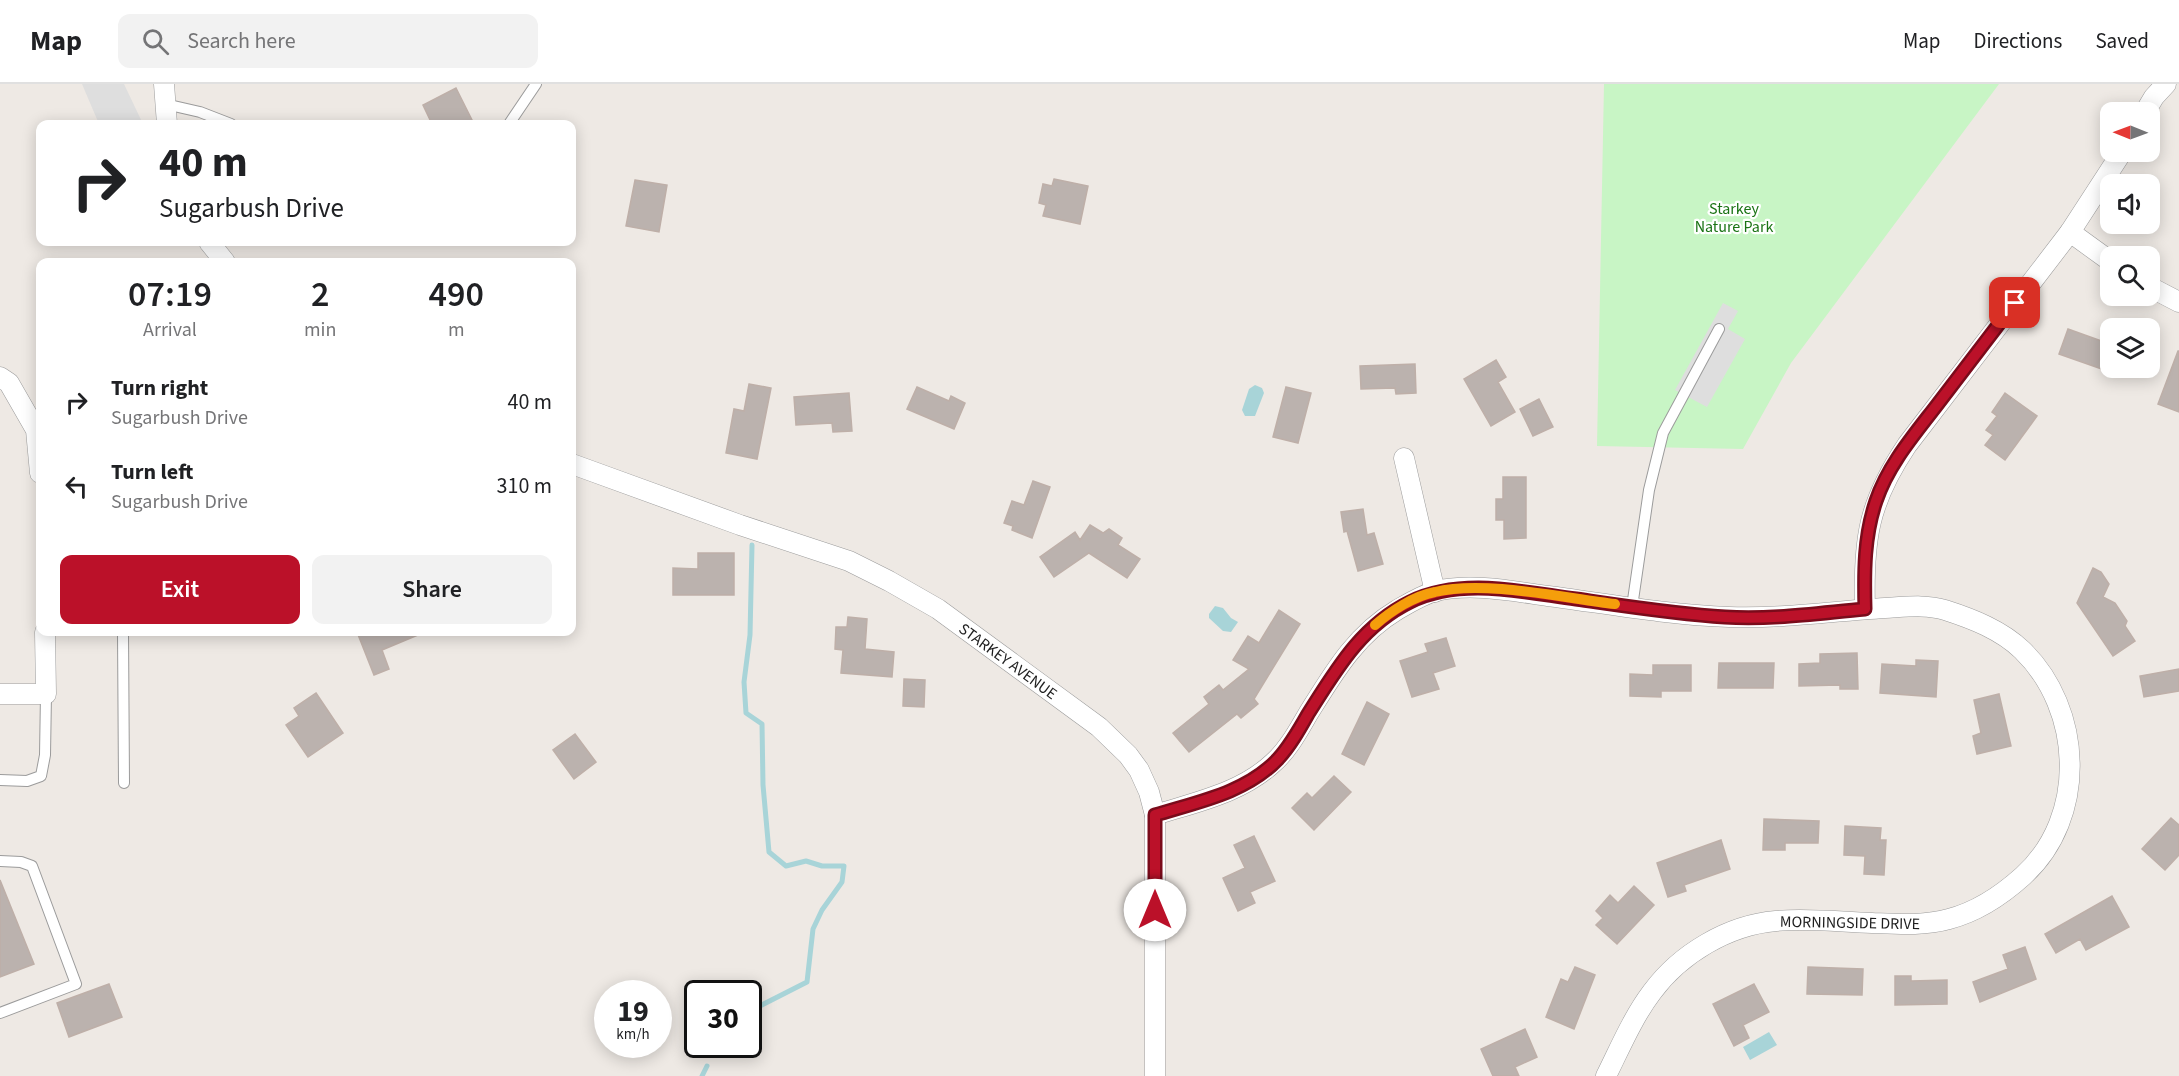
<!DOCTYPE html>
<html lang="en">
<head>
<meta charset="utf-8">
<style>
  body { margin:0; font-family:"Source Sans 3",sans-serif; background:#f2f2f2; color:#202124; height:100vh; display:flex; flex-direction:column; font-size:22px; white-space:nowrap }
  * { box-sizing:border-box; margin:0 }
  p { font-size:20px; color:#757577 }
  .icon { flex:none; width:33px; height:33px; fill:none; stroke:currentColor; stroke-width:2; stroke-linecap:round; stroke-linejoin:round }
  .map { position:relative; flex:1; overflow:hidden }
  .side { position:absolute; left:36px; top:174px; width:540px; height:378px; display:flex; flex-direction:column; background:#fff; border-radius:12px; box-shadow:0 3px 15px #0003 }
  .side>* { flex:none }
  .top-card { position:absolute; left:36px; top:36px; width:540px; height:126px; border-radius:12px; box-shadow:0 3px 15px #0003; background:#fff; color:#202124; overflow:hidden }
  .needle { width:39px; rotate:271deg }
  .fabs { position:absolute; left:2100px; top:18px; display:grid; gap:12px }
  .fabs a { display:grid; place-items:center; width:60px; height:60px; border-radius:12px; background:#fff; box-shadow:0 3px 15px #0003; font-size:30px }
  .speed { position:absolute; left:594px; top:896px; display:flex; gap:12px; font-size:30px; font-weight:700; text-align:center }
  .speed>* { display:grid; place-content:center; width:78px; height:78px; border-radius:50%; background:#fff; box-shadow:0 3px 15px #0003; line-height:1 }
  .speed small { font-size:15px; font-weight:400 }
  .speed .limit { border:3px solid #111; border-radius:9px; background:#fff; color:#111 }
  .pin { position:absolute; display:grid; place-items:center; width:51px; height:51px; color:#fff; margin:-26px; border-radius:12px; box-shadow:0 3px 9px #0006 }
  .me { position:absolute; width:66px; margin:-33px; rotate:0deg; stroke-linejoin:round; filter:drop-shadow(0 0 4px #0008) }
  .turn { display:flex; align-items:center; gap:21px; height:126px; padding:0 24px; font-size:27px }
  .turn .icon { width:78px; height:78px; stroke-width:2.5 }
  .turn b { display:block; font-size:42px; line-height:51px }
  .eta { display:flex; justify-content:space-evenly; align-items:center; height:102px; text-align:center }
  .eta b { font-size:36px; font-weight:600; line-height:42px }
  .primary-button { display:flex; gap:12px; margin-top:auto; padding:12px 24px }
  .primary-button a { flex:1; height:69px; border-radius:12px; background:#bb1129; color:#fff; font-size:24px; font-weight:600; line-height:69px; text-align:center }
  .primary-button a+a { background:#f2f2f2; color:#202124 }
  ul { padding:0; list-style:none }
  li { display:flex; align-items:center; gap:18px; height:84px; padding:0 24px }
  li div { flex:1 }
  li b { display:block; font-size:22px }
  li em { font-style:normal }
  header { display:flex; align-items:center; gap:36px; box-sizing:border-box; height:84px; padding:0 30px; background:#fff; border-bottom:2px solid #e0e0e0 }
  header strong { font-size:28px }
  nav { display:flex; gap:33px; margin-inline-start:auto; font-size:21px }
  .search { width:420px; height:54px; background:#f2f2f2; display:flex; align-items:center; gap:15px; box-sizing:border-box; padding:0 21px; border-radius:12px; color:#757577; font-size:22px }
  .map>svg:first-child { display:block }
</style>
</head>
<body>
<header>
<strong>Map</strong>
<div class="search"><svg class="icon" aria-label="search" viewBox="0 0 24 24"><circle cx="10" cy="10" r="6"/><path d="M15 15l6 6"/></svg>Search here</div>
<nav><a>Map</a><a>Directions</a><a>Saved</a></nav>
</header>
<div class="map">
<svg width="2179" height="992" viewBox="0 0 2179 992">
  <rect width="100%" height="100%" fill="#eee9e4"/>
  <path fill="#c8f5c5" d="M1604 0H1999L1791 279 1743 365 1597 362Z"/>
  <path fill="#dedede" d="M82 0H124L143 40H99Z
    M1723 219 1738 227 1728 245 1745 255 1707 323 1675 306Z"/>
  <path fill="#a8d4d8" d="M1255 301 1262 304 1264 309 1255 332H1245L1242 326 1249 305Z
    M1215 522 1223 524 1231 534 1238 538 1231 548 1223 547 1209 534V530Z
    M1769 948 1777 961 1750 976 1743 963Z"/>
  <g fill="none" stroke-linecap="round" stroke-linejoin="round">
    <path stroke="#a8d4d8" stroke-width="5" d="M748 928 807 898 813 845 822 826 842 798 844 782H822L806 777 786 782 769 768 763 701 762 640 746 629 744 598 750 551 752 461
      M711 964 712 960
      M702 992 707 982"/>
  </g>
  <path fill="#bbb2ae" stroke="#beafa8" stroke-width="1.5" d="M456 4 474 40H432L423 21Z
    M1054 95 1088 102 1080 140 1043 132 1046 121 1039 119 1043 100 1052 102Z
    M635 96 667 101 659 148 626 142Z
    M2068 245 2110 260V288L2059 270Z
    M2178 267H2179V328L2158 320Z
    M1496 276 1506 293 1498 298 1515 328 1491 342 1464 295Z
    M1415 280 1416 309 1396 310 1395 304 1361 305 1360 282Z
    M749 300 771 304 757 375 726 369 734 325 744 327Z
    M917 303 949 317 951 312 965 319 954 345 907 325Z
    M1286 303 1311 309 1298 359 1273 353Z
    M849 309 852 347 833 348 832 339 796 341 794 313Z
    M2005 309 2037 332 2005 376 1985 361 1993 351 1986 346 1997 332 1992 328Z
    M1539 315 1553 343 1533 352 1520 325Z
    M1503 393H1526V454L1504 455V436H1496V415H1503Z
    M1033 397 1050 403 1032 454 1012 446 1013 442 1004 439 1012 417 1024 421Z
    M1363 425 1367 451 1374 449 1383 480 1358 487 1347 447 1344 448 1341 428Z
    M1090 441 1103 449 1109 445 1122 454 1118 461 1140 475 1127 494 1089 469 1054 493 1040 473 1075 448 1080 456Z
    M698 469H734V511H673V484L698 485Z
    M2093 484 2101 488 2109 500 2103 513 2115 519 2127 537 2125 542 2135 557 2113 572 2077 519Z
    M1279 526 1300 540 1254 615 1258 620 1241 634 1237 630 1189 668 1173 649 1209 620 1204 613 1219 601 1223 606 1249 585 1233 576 1248 552 1259 559Z
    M848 533 867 535 865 565 894 568 892 593 841 589 843 566 835 565 836 543H847Z
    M357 548H375L376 552 387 548H425L382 566 389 585 374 591Z
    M1446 554 1455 582 1433 589 1439 605 1412 613 1400 577 1428 568 1425 560Z
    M1857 569 1858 605H1840V601L1799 602V580L1820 579V570Z
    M1916 576 1938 577 1936 613 1880 609 1882 580 1916 582Z
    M1719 579H1774L1773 604H1718Z
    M1653 581H1691V607H1661V613L1630 612V590L1653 591Z
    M2179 585V607L2144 613 2140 592Z
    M904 595 925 596 924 623 903 622Z
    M316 609 343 649 308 673 286 641 299 632 294 624Z
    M1999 610 2011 662 1977 670 1973 652 1981 649 1974 616Z
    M1367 618 1389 630 1364 681 1342 670Z
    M575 650 596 678 574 695 553 666Z
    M1334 692 1351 708 1314 746 1292 724 1307 709 1312 714Z
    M2171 734 2179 741V771L2165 786 2142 765Z
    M1764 735 1819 737 1818 759H1785V766H1763Z
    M1845 742 1881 744 1880 756H1886L1884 791 1864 790 1865 772 1844 771Z
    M1254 752 1275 797 1250 808 1255 819 1238 827 1223 794 1245 784 1234 761Z
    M1721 756 1730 785 1684 801 1686 807 1668 813 1657 779Z
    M0 796 34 880 0 893Z
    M1634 802 1654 821 1617 860 1596 841 1603 834 1596 827 1610 811 1618 819Z
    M2112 812 2129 843 2086 866 2080 855 2056 869 2045 850Z
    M2025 863 2036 895 1980 918 1973 898 2008 885 2003 871Z
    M1575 883 1595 891 1574 945 1546 933 1561 895 1568 898Z
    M1808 883 1863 885 1862 911 1807 910Z
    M1895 892H1911V897L1947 896V920L1895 921Z
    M109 900 122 933 69 953 57 919Z
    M1754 900 1769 928 1743 941 1749 954 1734 962 1713 920Z
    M1525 945 1537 973 1515 983 1519 992H1493L1481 965Z"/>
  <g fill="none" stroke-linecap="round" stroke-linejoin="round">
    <defs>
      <path id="service" d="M165 20 200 28 231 40
        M509 40 536 0
        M1632 523 1649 406 1663 349 1719 245
        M123 548 124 699
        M0 696 27 697 41 692 45 671 46 610
        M0 777 21 778 32 782 76 900 0 929"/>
      <g id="minor">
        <path d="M164 0 167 40"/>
        <path d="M2145 28 2154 13 2166 0"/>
        <path d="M2070 148 2110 177"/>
        <path d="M209 158 225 178"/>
        <path d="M2150 203 2179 218"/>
        <path d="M0 293 9 299 36 346 40 389"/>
        <path d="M1404 374 1435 508"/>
        <path id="s1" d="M572 380 740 441 849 477 889 497 938 525 1099 643 1128 671 1139 686 1149 708 1155 731V992"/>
        <path d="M1865 525C1863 456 1868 419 1907 361L2070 148 2122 68"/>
        <path d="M0 610H46L45 548"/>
        <path d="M1155 731C1196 718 1241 709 1273 679 1288 666 1298 647 1308 630 1333 590 1355 551 1397 526 1409 519 1422 511 1436 507 1472 499 1512 507 1548 512 1608 520 1669 531 1729 533 1781 535 1833 527 1885 524 1905 523 1926 520 1945 526 1973 535 2001 546 2022 566 2083 625 2088 733 2023 792 2003 810 1976 828 1949 835 1924 842 1898 840 1872 839 1840 838 1807 834 1776 837 1728 841 1680 870 1652 908 1633 933 1620 964 1606 992"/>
      </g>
    </defs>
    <use href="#service" stroke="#9b9b9b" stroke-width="12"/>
    <use href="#minor" stroke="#9b9b9b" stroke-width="21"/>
    <use href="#service" stroke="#fff" stroke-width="10"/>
    <use href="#minor" stroke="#fff" stroke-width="20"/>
  </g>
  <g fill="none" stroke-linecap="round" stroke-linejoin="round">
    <defs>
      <path id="route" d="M1155 826V731C1197 718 1246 709 1278 675 1290 662 1299 646 1308 630 1336 586 1361 542 1410 518 1461 493 1522 508 1576 515 1625 522 1675 530 1725 533 1771 536 1819 529 1865 525 1864 488 1864 452 1876 417 1888 381 1914 351 1937 321 1963 287 1989 253 2015 219"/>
    </defs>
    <use href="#route" stroke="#7a0b1b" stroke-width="15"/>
    <use href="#route" stroke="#bb1129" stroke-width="10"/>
    <path stroke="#f59e0b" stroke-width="10" d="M1375 541C1391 527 1414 512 1435 508 1484 496 1564 514 1615 520"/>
  </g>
  <g text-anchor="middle" stroke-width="4.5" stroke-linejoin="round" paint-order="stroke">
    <g font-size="16" fill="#1a7314" stroke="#fff">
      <text x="1734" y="130">Starkey<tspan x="1734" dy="18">Nature Park</tspan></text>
    </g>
    <g font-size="16" fill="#1e1e1e" stroke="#fff">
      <text dy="6" stroke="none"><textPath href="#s1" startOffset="482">STARKEY AVENUE</textPath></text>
      <text transform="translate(1850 838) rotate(1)" y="6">MORNINGSIDE DRIVE</text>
    </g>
  </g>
</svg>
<div class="fabs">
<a><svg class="needle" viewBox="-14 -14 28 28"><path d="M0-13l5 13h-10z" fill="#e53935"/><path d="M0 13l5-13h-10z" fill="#757577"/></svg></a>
<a><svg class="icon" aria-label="sound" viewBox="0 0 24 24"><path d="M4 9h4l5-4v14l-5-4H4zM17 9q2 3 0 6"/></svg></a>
<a><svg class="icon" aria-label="search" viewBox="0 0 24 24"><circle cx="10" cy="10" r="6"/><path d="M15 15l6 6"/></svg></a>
<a><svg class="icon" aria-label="layers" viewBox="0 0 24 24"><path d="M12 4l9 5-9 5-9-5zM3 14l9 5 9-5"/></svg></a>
</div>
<div class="speed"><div>19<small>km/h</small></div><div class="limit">30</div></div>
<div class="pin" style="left:2015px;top:219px;background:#d93025"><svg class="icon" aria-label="arrive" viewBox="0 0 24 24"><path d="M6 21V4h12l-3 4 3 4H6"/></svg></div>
<svg class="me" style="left:1155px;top:826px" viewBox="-20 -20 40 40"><circle r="19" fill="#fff"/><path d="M0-13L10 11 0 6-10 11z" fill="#bb1129"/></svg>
<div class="top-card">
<div class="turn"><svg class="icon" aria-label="right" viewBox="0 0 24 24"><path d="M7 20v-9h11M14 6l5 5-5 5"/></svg><div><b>40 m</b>Sugarbush Drive</div></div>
</div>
<section class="side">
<div class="eta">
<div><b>07:19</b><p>Arrival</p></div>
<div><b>2</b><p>min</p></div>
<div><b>490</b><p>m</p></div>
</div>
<ul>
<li><svg class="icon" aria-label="right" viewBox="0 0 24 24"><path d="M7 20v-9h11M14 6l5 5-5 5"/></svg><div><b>Turn right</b><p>Sugarbush Drive</p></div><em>40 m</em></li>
<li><svg class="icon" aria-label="left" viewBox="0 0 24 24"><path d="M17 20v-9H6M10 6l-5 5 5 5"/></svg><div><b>Turn left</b><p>Sugarbush Drive</p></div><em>310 m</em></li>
</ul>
<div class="primary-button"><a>Exit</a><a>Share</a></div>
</section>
</div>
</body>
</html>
